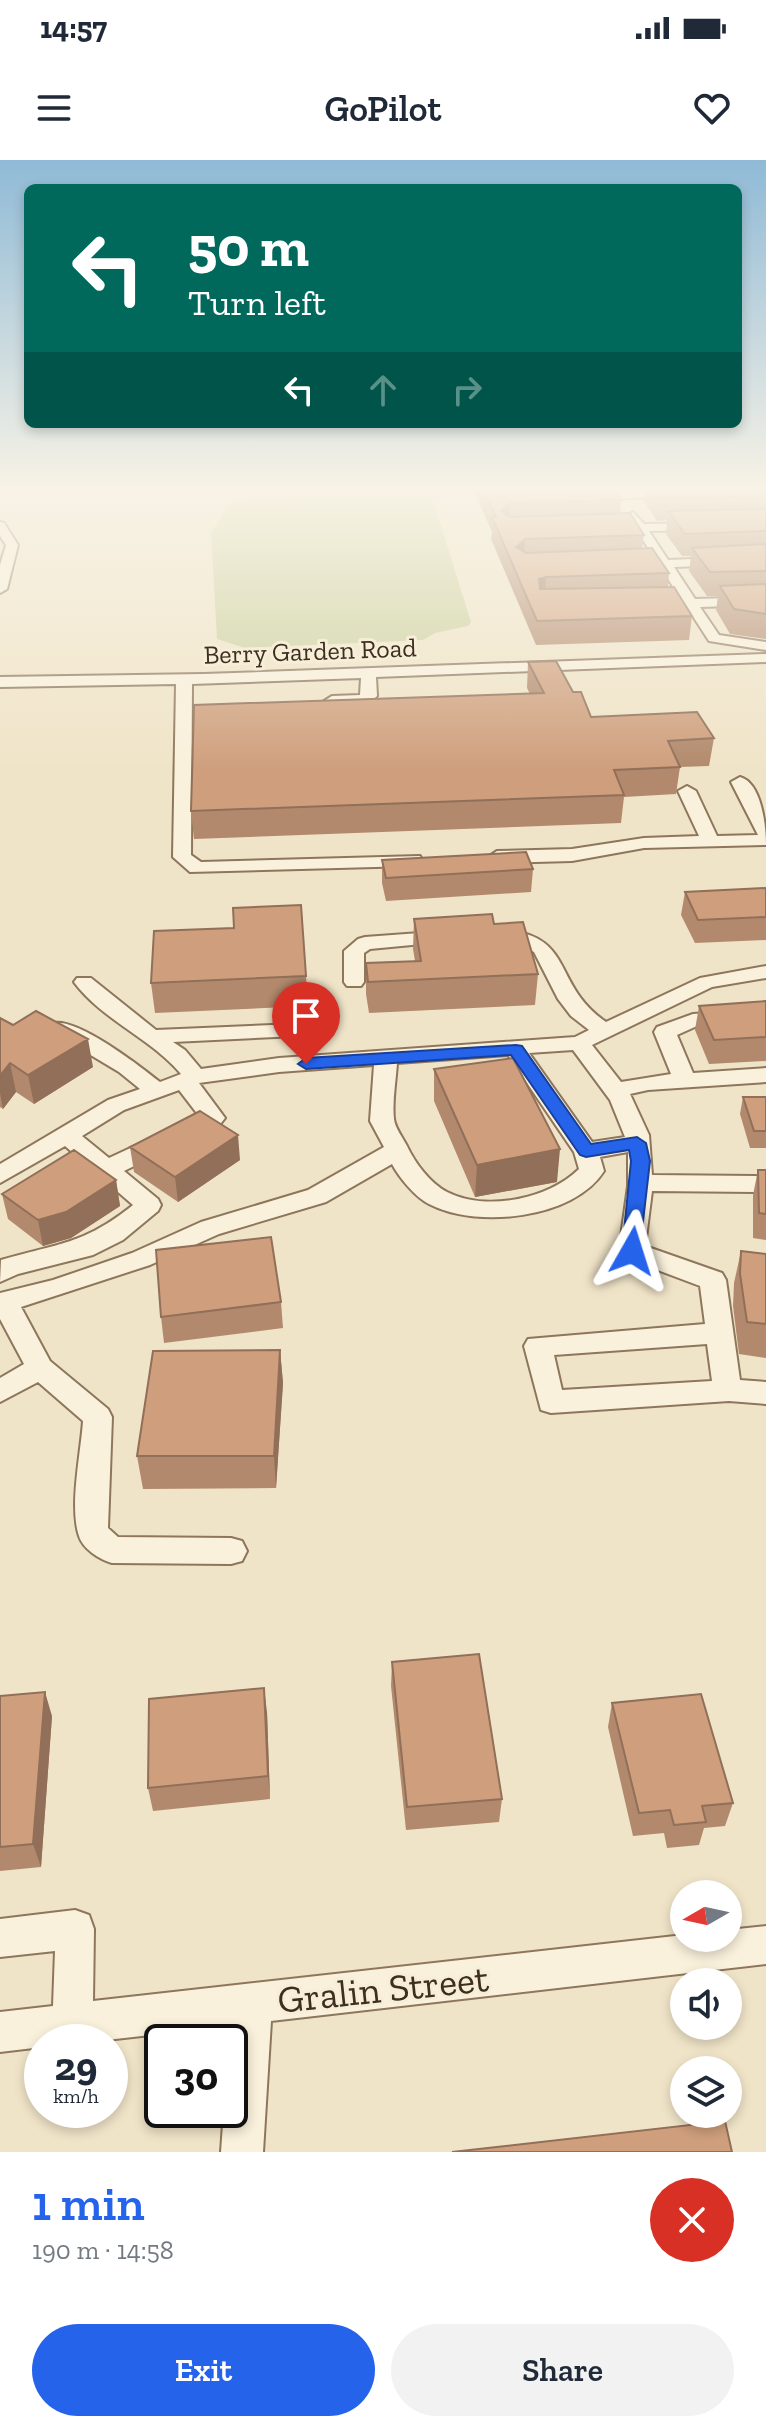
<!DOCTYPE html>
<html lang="en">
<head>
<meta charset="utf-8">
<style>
  body { margin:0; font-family:"Zilla Slab",serif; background:#f2f2f3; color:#1f2937; height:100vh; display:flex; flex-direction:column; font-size:30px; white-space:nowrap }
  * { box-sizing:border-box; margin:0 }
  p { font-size:26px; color:#747a83 }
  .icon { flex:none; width:44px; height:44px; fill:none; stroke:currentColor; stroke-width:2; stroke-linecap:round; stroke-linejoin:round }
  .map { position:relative; height:1992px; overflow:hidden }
  .sheet { display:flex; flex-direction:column; background:#fff; flex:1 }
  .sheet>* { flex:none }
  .top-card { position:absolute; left:24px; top:24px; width:718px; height:244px; border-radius:12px; box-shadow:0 4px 12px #0003; background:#00695c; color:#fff; overflow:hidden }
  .needle { width:52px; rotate:261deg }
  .fabs { position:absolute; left:670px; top:1720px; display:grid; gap:16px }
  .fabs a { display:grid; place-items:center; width:72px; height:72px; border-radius:50%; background:#fff; box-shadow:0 4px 12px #0003; font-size:40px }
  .speed { position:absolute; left:24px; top:1864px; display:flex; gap:16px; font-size:40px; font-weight:700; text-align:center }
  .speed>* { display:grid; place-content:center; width:104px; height:104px; border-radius:50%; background:#fff; box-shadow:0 4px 12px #0003; line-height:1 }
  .speed small { font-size:20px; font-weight:400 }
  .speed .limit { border:4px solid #111; border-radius:12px; background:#fff; color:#111 }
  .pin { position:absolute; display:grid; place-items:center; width:68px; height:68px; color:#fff; margin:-82px -34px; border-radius:50% 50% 50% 0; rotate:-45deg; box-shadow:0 0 8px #0007 }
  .pin .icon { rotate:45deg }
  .me { position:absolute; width:88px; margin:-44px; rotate:6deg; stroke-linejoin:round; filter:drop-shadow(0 0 6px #0008) }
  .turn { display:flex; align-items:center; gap:28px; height:168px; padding:0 32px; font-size:36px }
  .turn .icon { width:104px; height:104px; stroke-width:2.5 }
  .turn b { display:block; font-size:56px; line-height:68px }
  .lanes { display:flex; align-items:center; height:76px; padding:0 32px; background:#0003; justify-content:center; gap:40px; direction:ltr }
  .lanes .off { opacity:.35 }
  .round { display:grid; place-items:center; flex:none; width:84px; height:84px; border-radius:42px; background:#f2f2f3 }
  .headline { display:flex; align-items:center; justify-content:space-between; height:136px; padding:0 32px }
  h1 { font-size:48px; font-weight:600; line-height:60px; color:#2563eb }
  .cta { display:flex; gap:16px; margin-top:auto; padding:16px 32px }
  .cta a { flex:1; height:92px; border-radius:48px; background:#2563eb; color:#fff; font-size:32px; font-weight:600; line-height:92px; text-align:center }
  .cta a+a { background:#f2f2f3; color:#1f2937 }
  .status { display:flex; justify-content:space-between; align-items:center; height:56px; padding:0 40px; background:#fff; direction:ltr }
  .status svg { height:22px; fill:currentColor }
  header { display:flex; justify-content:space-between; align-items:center; height:104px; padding:0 32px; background:#fff; font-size:36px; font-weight:600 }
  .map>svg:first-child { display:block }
</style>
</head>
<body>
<div class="status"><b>14:57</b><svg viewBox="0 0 49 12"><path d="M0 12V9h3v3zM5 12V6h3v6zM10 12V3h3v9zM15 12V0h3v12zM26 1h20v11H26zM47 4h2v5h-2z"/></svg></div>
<header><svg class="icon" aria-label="menu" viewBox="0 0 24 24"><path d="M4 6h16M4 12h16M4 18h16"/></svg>GoPilot<svg class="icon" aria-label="heart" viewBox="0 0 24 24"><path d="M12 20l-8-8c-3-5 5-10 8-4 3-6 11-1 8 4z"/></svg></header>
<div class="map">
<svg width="766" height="1992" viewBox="0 0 766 1992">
  <rect width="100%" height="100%" fill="#f0e4c8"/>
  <path fill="#c9cf9b" d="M411 332 432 337 471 462 468 466 435 473 423 480 245 488 217 479 211 373 229 344 252 338Z"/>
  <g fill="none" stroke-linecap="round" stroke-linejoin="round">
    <defs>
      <path id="minor" d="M681 331V335L677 336 586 340 580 336 586 332Z
        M633 352 644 364 703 363 705 366 699 370 649 371 668 400 766 396V404L674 407 695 439 766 437V445L700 447 719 475 766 482V490L709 481 687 447 673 443 681 439 661 408H625V402L656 400 637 371 607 372 601 368 607 364H632L627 356Z
        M0 362 4 363 18 385 7 429 0 433V405L6 385 0 376Z
        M766 494V502L376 517 377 536C366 548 336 550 324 541L332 536 360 535 361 518 192 524 191 695 201 702 420 696 422 700 413 706 190 712 173 697 176 524 0 527V517L204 514Z
        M740 617C762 623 766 667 766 685L644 688 572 701 497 703 488 697 497 691 572 689 644 678 699 676 678 631 687 626 696 631 717 676 758 675 731 622Z
        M495 769C578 773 549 823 606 862L700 818 766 806V818L712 827 592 885 621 922 671 914 654 872 657 867 693 854 766 849V861L697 866 677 875 693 913 766 908V922L648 930 630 934 649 975 652 1015 756 1016 766 1020 765 1030 756 1032 652 1031 645 1086 722 1113 726 1120 740 1220 766 1222V1244L729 1241 551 1253 541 1250 524 1186 528 1179 705 1164 700 1126 623 1097 619 1091 628 1026V992L600 997 604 1011C574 1059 476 1069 429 1044 415 1037 399 1017 392 1004L326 1042 219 1074 150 1105 21 1147 50 1201 108 1249 112 1257 108 1368 118 1377 231 1378 242 1381 247 1391 242 1401 231 1404 112 1403C99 1399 83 1389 79 1376 69 1347 81 1292 83 1261L38 1222 0 1242V1218L24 1204 0 1159V1133L53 1120 132 1093 201 1062 308 1030 384 987 370 961 374 905 279 912 199 923 225 958 221 963 124 1011 158 1039 161 1045 158 1051 123 1080 93 1095 18 1114 0 1122 1 1100C59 1083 83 1085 133 1045L65 986 0 1023V1004L108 940 140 929 119 912 54 873 51 868 54 863C78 858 140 906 160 922L181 914C151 878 102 860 74 822L77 818H91L156 870 297 864 308 870 297 876 173 882 185 890 201 909 279 898 575 877 589 870 571 856 558 839 534 792 515 782 488 779 485 775 488 771ZM573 890 610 940 625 977 592 982 529 893ZM508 895 574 992 579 1009C549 1039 486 1052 447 1032 430 1023 415 1003 407 986 403 978 395 968 394 959 392 941 396 921 397 903ZM179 930 199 956 109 998 82 976 124 950ZM707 1184 712 1221 562 1230 554 1195Z
        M447 771 454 773 457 777 454 781 370 789 364 793V822L361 826H347L344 822V791L358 779 365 777Z
        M75 1750 89 1755 94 1769 93 1841 684 1775V1778H728V1770L766 1766V1804L271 1861 263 1992H221L224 1950H230V1866L89 1882H42V1887L0 1892V1852L53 1846 55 1791 0 1797V1759Z"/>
    </defs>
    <use href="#minor" stroke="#8d765c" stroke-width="4"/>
    <use href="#minor" fill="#faf1dc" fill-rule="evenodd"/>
  </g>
  <path fill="#b2896c" d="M474 331H615L621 340 620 353 644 375 642 389 669 413 668 427 692 456 689 480 536 485 491 379 492 372Z
    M646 331H766V479L730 474 716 450 718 436H707L689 411 691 396H682L666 374 667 360 657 361 644 341Z
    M528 502 573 532 591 557 714 578 709 606 680 607 676 634 624 637 621 663 194 679 191 651 530 534 527 528Z
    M382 700 533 709 531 732 386 741 382 723Z
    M766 728V780L695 783 681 755 685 732Z
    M414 759 494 764 538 814 535 845 369 853 366 834V803L415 801 413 789Z
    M306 816 308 846 155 853 151 823Z
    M766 841V901L709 904 695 870 699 846Z
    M0 858 93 907 34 944 16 932 3 949 0 947Z
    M434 909 557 1022 475 1037 434 941Z
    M743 937H766V988H750L740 954Z
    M130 987 240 1000 178 1042 134 1012Z
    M758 1010H766V1080L753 1078V1035Z
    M116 1020 120 1046 71 1078 43 1086 8 1059 2 1034Z
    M741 1091 766 1094V1198L739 1194 733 1146 734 1123Z
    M281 1142 283 1168 164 1183 161 1157Z
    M280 1190 283 1223 276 1328 143 1329 137 1296Z
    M392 1502 502 1639 499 1662 406 1670 391 1526Z
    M0 1536 52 1556 41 1707 0 1711Z
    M612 1543 733 1643 725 1666 704 1668 699 1685 667 1688 664 1673 633 1676 608 1567Z
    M267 1552 270 1639 153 1651 148 1628Z"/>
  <path fill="#916f58" d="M510 343 509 365 501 351Z
    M525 379 524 402 514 410 516 387Z
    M546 417 544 441 538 443 539 419Z
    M88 879 93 907 34 944 28 915Z
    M10 903 16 932 3 949 0 933V916Z
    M238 975 240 1000 178 1042 175 1017Z
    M560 989 557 1022 475 1037 477 1005Z
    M116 1020 120 1046 71 1078 43 1086 38 1060Z
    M280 1190 283 1223 276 1328 274 1296Z
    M264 1528 267 1552 270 1639 268 1616Z
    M45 1532 52 1556 41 1707 33 1684Z"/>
  <path fill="#cf9f7d" stroke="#916f58" stroke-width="2" d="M484 331H615L621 340 510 343 501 351 510 357 630 353 644 375 525 379 516 387 526 393 652 388 669 413 546 417 539 419 540 429 674 427 692 456 537 461 492 357H496Z
    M654 331H766V336L659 339Z
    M766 349V371L685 374 668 351Z
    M766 384V411L710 412 692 388Z
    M766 424V454L734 449 720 426Z
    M556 501 573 532H581L591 557 697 552 714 578 668 581 680 607 614 610 624 635 191 651 194 545 544 533 528 502Z
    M526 692 533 709 386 718 382 700Z
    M766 728V757L698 760 685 732Z
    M301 745 306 816 151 823 154 771 234 768 233 748Z
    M492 754 494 764 523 762 538 814 368 822 366 803 421 801 414 759Z
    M766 841V877L714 880 699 846Z
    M36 851 88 879 28 915 10 903 0 916V858L13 865Z
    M513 898 560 989 477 1005 434 909Z
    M743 937H766V971H754Z
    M200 951 238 975 175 1017 130 987Z
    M74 990 116 1020 66 1052 38 1060 2 1034Z
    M758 1010H766V1054L759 1053Z
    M271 1077 281 1142 161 1157 156 1090Z
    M741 1091 766 1094V1164L747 1162 740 1114Z
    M280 1190 274 1296H137L153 1191Z
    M479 1494 502 1639 407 1647 392 1502Z
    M264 1528 268 1616 148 1628 149 1539Z
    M45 1532 33 1684 0 1687V1536Z
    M701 1534 733 1643 702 1646 706 1662 674 1665 670 1650 639 1653 612 1543Z
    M725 1961 732 1992H452Z"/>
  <linearGradient id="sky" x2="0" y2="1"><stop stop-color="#8fbad6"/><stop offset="0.54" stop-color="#f8f3e6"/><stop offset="1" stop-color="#f8f3e6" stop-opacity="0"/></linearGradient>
  <rect width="766" height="610" fill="url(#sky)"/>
  <path fill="#2563eb" stroke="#184099" stroke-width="2" d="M516 885 522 886 591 984 637 977 646 983 650 1001 639 1096 632 1098 622 1091 631 1001 629 990 586 997 580 995 511 895 306 909 298 904 306 898Z"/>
  <g text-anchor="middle" stroke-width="6" stroke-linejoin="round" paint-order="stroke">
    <g font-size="26" fill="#3d2e20" stroke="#f7eed8">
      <text transform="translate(310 491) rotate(-2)" y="9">Berry Garden Road</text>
    </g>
    <g font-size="38" fill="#3d2e20" stroke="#f7eed8">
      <text transform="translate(383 1829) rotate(-6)" y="13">Gralin Street</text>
    </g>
  </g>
</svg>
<div class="fabs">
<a><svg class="needle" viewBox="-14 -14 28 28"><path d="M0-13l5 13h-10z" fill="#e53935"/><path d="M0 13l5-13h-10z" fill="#747a83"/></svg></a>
<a><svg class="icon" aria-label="sound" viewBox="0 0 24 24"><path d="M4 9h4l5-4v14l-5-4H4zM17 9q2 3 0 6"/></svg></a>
<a><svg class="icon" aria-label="layers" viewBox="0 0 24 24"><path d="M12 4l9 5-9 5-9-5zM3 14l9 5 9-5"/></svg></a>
</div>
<div class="speed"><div>29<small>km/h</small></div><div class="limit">30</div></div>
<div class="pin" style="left:306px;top:904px;background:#d93025"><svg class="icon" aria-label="arrive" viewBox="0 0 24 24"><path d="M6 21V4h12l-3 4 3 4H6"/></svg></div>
<svg class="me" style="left:632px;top:1091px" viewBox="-20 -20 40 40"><path d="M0-17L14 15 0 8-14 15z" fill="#2563eb" stroke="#fff" stroke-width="4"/></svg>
<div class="top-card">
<div class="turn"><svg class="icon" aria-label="left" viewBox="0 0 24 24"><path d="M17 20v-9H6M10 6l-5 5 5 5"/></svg><div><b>50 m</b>Turn left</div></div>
<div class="lanes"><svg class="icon" aria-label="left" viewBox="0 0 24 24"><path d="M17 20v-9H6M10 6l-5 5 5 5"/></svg><svg class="icon off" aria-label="ahead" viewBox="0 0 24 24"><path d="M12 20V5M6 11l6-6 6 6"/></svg><svg class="icon off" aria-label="right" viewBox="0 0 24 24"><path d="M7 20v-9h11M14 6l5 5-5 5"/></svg></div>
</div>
</div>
<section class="sheet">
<div class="headline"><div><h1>1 min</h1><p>190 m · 14:58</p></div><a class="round" style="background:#d93025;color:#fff"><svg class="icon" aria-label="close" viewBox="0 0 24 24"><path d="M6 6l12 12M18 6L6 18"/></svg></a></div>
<div class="cta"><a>Exit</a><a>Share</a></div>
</section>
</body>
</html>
